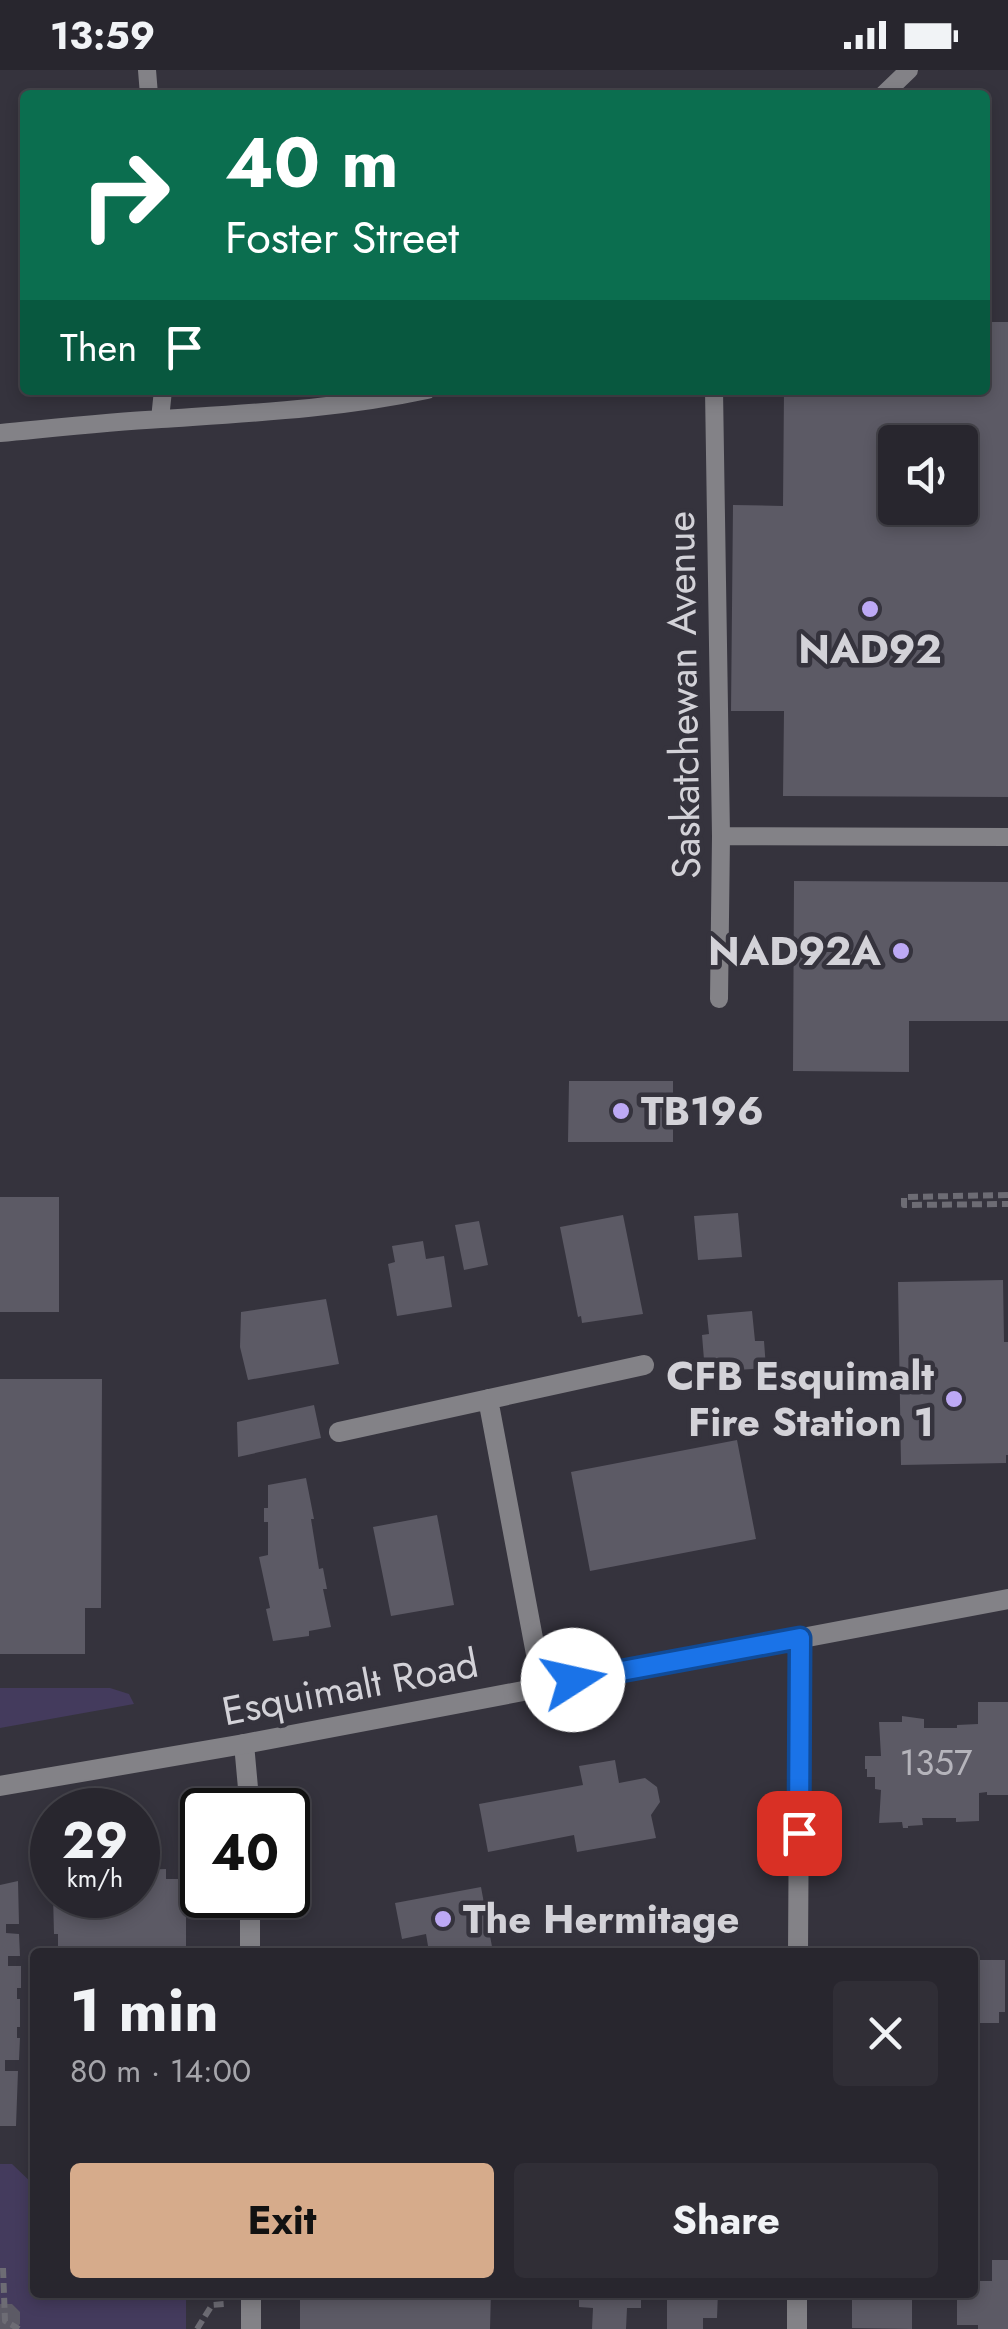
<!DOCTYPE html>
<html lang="en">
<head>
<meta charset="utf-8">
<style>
  body { margin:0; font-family:Jost,sans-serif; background:#302e36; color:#f1f3f6; height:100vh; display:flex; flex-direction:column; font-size:38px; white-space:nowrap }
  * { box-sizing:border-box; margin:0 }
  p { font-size:32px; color:#a5a5aa }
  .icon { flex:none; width:55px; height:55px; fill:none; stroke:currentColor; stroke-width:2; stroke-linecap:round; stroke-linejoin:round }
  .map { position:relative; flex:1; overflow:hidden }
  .panel { position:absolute; left:30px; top:1878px; width:948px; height:350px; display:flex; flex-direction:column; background:#28262e; border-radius:10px; box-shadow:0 5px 15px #0003,0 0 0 2px #44434a }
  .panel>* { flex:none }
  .hud { position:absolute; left:20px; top:20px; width:970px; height:305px; border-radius:10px; box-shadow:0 5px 15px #0003,0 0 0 2px #44434a; background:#0b6e4f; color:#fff; overflow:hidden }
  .fabs { position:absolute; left:878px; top:355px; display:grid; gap:20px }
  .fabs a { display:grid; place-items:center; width:100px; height:100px; border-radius:10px; background:#28262e; box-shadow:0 5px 15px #0003,0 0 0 2px #44434a; font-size:50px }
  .speed { position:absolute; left:30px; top:1718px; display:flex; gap:20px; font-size:50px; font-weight:700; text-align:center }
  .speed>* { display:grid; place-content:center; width:130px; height:130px; border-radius:50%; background:#28262e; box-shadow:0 5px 15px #0003,0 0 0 2px #44434a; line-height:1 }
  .speed small { font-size:25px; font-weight:400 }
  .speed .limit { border:5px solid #111; border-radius:15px; background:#fff; color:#111 }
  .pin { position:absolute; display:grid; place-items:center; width:85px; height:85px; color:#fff; margin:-42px; border-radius:20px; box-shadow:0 5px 15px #0006 }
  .me { position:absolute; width:110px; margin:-55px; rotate:80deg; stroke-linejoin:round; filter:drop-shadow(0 0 8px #0008) }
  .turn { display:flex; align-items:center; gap:35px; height:210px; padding:0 40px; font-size:45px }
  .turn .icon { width:130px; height:130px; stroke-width:2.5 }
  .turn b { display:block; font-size:70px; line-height:85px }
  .then { display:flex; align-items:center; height:95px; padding:0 40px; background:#0003; gap:20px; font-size:38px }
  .round { display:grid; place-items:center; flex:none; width:105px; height:105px; border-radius:10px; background:#302e36 }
  .head { display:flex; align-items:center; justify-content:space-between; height:170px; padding:0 40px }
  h1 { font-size:60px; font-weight:700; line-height:75px }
  .button { display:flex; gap:20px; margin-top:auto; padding:20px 40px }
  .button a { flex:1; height:115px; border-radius:10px; background:#d6ab8b; color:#111; font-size:40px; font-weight:700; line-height:115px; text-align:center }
  .button a+a { background:#302e36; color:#f1f3f6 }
  .status { display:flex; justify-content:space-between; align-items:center; height:70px; padding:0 50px; background:#28262e; direction:ltr }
  .status svg { height:28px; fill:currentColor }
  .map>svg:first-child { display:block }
</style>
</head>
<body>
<div class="status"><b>13:59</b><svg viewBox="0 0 49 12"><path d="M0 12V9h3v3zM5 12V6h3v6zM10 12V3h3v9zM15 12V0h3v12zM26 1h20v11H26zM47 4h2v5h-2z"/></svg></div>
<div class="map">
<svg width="1008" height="2259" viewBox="0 0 1008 2259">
  <rect width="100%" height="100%" fill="#35333d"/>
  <path fill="#443b5d" d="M0 1618H110L129 1624 134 1634 0 1658Z
    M0 2094H12L35 2116V2222L186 2223V2259H0Z"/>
  <path fill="#5c5a65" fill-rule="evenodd" d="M985 252H1008V727L783 726 784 641H731L733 435 783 436 784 320H985ZM895 372H960V438H895Z
    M794 811 1008 812V951H909V1002L793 1001Z
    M569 1011H673V1072H568Z
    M0 1127H59V1242H0Z
    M738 1143 742 1187 698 1190 694 1146Z
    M623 1145 643 1244 582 1253 581 1246 578 1247 560 1157Z
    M479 1151 488 1195 464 1200 455 1155Z
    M423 1171 426 1189 444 1186 452 1237 397 1246 388 1194 395 1192 392 1176Z
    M1003 1210 1004 1272H1008V1385H1006V1393L901 1395 898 1212Z
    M326 1229 339 1294 248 1310 240 1277 241 1242Z
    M752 1241 755 1271H764L766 1298 705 1302 702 1265 709 1264 707 1245Z
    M0 1309H102L101 1538H85V1584H0Z
    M314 1335 321 1368 238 1387 237 1352Z
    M737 1370 756 1469 590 1501 571 1402Z
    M306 1408 314 1449H311L319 1499 323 1498 327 1519H323L331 1557 309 1561V1566L273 1571 266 1539 270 1538 259 1487 268 1485V1452H264V1438H268V1415Z
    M437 1445 454 1535 391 1546 373 1457Z
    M978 1632H1008V1725H987V1722L979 1723V1751L956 1752V1748H922L923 1755 908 1756V1758H903L902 1752 879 1753 881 1720 875 1719V1707H867V1699H865V1686H881L879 1652H902V1646L924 1649V1658H957V1655L978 1654Z
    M615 1690 619 1713 645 1708 657 1717 660 1732 651 1745 656 1768 577 1782 574 1765 488 1782 479 1734 583 1715 579 1696Z
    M166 1799V1809H183L184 1832H186V1882H58V1864H54L53 1825H138V1800Z
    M18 1811 19 1854H6V1863L19 1864 20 1886H8V1896H21V1918H17V1929H20V1957H17V1968H20L19 1990H5V2001H18L16 2056H0V1815Z
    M481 1817 493 1882H429L426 1864 402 1869 395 1833Z
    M972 1890H1005V1942H999V1953H972Z
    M992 2190H1008V2259H978V2255H957V2222H972V2211H992Z
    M300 2222H491L490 2259H300Z
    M579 2222H641V2238H627L626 2259H592L593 2238 579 2237Z
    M667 2222H718L717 2248H703V2259H667Z
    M852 2222H912V2259L852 2258Z
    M0 2234H12L20 2242V2254L15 2259H0Z"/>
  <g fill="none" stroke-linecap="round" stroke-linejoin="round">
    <path stroke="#6d6c74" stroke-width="6" stroke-dasharray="10 5" stroke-linecap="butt" d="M1008 1125 904 1127V1135L1008 1134
      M3 2198 5 2251 19 2259
      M197 2259 212 2235 225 2234"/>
    <path stroke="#838287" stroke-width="18" d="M147 0 149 25
      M883 25 909 0
      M714 320 721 766 719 929
      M160 349 163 320
      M0 363C53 358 107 352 161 349 250 343 339 339 427 320
      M721 766 1008 767"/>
    <path stroke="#838287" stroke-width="20" d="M488 1329 542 1616
      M339 1362 644 1295
      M244 1674 250 1740
      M250 1882V1825
      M798 1882 800 1568
      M251 2222V2259
      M797 2259V2222"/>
    <path stroke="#838287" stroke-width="20" d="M0 1716 244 1674 1008 1529"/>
  </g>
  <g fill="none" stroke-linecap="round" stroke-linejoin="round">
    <defs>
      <path id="route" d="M573 1610 800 1568 799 1763"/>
    </defs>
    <use href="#route" stroke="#114b97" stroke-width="25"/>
    <use href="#route" stroke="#1a73e8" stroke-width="18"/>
  </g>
  <g fill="#bda9f5" stroke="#35333d" stroke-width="4">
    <circle cx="870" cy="539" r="10"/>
    <circle cx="901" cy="881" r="10"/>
    <circle cx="621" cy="1041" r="10"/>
    <circle cx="954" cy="1329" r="10"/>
    <circle cx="443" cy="1849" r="10"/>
  </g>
  <g text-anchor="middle" stroke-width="9" stroke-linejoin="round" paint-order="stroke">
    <g font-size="35" fill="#b5b4bb">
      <text x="936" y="1705">1357</text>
    </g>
    <g font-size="40" font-weight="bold" fill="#d3d2d8" stroke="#35333d" text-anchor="end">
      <text x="870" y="593" text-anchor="middle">NAD92</text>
      <text x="881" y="895">NAD92A</text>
      <text x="641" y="1055" text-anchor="start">TB196</text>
      <text x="934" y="1320">CFB Esquimalt<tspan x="934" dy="46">Fire Station 1</tspan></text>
      <text x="463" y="1863" text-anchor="start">The Hermitage</text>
    </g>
    <g font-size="40" fill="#d3d2d8" stroke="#35333d">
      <text transform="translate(683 625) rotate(-91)" y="14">Saskatchewan Avenue</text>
      <text transform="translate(350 1617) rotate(-11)" y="14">Esquimalt Road</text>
    </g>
  </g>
</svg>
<div class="fabs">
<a><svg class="icon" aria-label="sound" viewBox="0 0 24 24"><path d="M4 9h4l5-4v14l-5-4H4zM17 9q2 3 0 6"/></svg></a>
</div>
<div class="speed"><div>29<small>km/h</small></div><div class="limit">40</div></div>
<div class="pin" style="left:799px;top:1763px;background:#d93025"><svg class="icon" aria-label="arrive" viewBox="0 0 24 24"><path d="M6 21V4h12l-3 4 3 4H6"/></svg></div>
<svg class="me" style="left:573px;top:1610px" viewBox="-20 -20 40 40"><circle r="19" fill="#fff"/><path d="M0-13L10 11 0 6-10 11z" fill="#1a73e8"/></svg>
<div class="hud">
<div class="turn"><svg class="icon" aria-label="right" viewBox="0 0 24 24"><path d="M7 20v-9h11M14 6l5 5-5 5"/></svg><div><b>40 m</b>Foster Street</div></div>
<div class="then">Then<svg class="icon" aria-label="arrive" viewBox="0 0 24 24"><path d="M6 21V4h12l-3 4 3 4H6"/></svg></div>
</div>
<section class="panel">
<div class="head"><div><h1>1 min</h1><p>80 m · 14:00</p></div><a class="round"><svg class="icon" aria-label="close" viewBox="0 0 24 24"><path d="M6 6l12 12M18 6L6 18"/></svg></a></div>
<div class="button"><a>Exit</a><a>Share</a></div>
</section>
</div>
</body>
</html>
